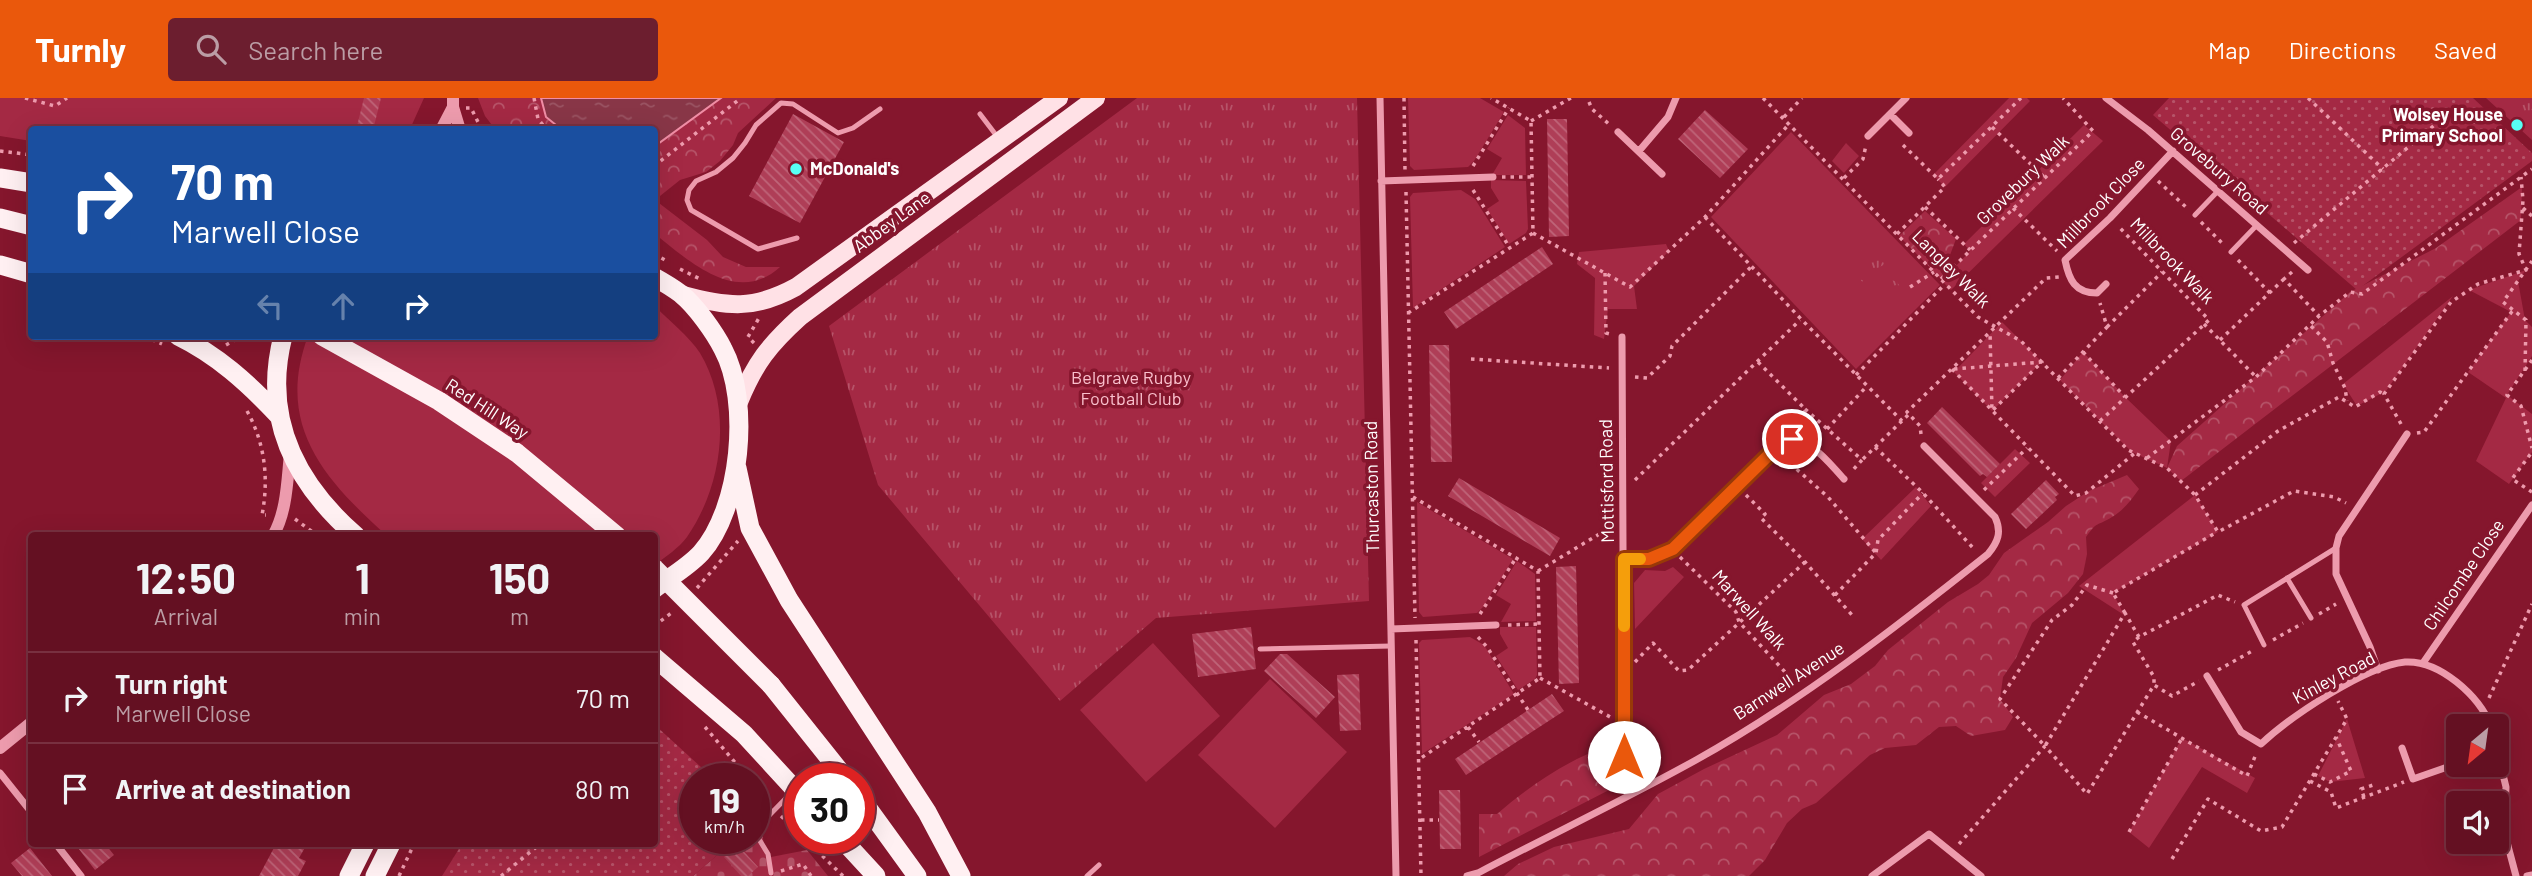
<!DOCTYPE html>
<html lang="en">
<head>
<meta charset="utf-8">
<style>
  body { margin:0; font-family:Barlow,sans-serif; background:#6c1e2f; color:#f1f3f6; height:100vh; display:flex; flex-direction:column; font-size:26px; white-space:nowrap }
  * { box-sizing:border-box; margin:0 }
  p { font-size:23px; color:#bb9da5 }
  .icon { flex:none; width:38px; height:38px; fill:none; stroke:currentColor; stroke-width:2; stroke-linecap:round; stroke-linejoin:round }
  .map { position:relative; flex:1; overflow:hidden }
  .panel { position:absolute; left:28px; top:434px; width:630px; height:315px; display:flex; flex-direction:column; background:#641022; border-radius:7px; box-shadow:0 7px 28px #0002,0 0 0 2px #783040 }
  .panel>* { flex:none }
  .banner { position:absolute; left:28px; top:28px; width:630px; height:214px; border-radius:7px; box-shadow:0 7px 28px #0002,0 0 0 2px #783040; background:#1a4fa0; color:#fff; overflow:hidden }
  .needle { width:46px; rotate:209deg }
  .fabs { position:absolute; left:2446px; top:616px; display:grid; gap:14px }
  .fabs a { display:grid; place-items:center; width:63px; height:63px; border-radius:7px; background:#641022; box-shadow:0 7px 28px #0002,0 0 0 2px #783040; font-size:35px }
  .speed { position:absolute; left:679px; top:665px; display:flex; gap:14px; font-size:35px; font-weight:700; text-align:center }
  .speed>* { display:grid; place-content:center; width:91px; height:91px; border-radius:50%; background:#641022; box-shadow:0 7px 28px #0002,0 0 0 2px #783040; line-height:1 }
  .speed small { font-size:18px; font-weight:400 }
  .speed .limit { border:10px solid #d22; background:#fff; color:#111 }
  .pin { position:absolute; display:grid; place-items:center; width:60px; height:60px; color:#fff; margin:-30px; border:4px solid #fff; border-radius:50%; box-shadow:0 2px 7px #0007 }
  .me { position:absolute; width:77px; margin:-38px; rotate:0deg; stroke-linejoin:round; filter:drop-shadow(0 0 5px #0008) }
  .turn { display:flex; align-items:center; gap:24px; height:147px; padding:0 28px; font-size:32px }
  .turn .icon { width:91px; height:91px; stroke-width:2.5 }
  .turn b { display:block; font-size:49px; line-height:60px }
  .lanes { display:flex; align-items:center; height:66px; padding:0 28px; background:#0003; justify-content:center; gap:35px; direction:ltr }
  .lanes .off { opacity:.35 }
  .eta { display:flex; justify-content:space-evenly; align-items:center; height:119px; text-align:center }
  .eta b { font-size:42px; font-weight:700; line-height:49px }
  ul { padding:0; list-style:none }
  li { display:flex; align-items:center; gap:21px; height:91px; padding:0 28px; border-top:2px solid #783040 }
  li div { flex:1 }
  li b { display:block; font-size:26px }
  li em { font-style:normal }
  header { display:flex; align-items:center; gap:42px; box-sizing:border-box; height:98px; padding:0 35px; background:#ea580c; color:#fff }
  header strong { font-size:33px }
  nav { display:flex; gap:38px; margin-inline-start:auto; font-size:24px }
  .search { width:490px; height:63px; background:#6c1e2f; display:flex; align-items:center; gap:18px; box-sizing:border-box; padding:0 24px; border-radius:7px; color:#bb9da5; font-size:26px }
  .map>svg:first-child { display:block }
</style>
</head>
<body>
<header>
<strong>Turnly</strong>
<div class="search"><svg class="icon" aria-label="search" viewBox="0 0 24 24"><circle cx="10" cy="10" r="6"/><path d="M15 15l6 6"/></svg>Search here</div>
<nav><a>Map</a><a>Directions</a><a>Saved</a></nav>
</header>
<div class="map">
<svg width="2532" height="778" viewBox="0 0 2532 778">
  <defs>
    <pattern id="forest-crowns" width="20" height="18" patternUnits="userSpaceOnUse" patternTransform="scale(1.75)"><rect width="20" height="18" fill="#a42944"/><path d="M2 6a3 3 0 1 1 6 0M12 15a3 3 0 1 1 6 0" fill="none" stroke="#b65469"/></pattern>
    <pattern id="cemetery-stones" width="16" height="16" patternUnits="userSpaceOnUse" patternTransform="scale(1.75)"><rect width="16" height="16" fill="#a42944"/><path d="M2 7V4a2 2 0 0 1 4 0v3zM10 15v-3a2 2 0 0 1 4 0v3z" fill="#b65469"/></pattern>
    <pattern id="park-tufts" width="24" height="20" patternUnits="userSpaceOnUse" patternTransform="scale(1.75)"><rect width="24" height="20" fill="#a42944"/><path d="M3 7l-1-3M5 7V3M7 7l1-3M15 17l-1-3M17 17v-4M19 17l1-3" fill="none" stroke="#b65469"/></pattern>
    <pattern id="garden-dots" width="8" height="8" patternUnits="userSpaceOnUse" patternTransform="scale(1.75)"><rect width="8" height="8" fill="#a42944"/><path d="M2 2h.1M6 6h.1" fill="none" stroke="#b65469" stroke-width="1.8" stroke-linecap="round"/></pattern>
    <pattern id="water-ripples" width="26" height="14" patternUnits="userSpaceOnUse" patternTransform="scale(1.75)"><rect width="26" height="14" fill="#883647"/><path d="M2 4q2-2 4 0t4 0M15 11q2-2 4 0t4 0" fill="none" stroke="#9a5463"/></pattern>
    <pattern id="building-back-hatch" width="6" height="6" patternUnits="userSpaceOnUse" patternTransform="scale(1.75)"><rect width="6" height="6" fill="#af3e57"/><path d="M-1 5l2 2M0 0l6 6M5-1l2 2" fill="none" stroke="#bf6579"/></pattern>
  </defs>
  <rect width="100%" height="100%" fill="#85162d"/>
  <path fill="#a42944" d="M0 0H424L410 31 32 32 31 43 0 38Z
    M1408 0H1480L1504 14 1474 63 1468 69 1414 72 1410 68Z
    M2009 0H2027L2030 3 1945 89 1933 77Z
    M1508 17 1525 30 1526 77H1492L1502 60 1487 51Z
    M2084 27 2103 43 1951 192 1942 183 1970 153 1964 146Z
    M1791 34 1940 187 1856 271 1711 119Z
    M1846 45 1859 58 1844 75 1832 63Z
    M1491 82 1526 83 1528 131 1526 135 1509 146 1487 111 1499 103 1491 90Z
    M1461 92 1475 101 1505 149 1413 210 1410 99 1413 95Z
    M1666 146 1669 153 1634 188 1637 211H1608L1604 241 1594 237 1595 180 1577 166 1579 154Z
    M2526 172 2518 183 2525 222 2532 229V258L2507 297 2532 316V354L2509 386 2476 363 2506 300 2468 274 2511 214 2469 192Z
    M2453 198 2386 293 2357 308 2343 286Z
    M655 208C668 222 690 239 700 255 733 310 723 387 687 439 679 450 665 459 655 467L654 438 386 437C324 381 275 327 308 238H654Z
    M2002 224 2042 264 1992 313 1954 274Z
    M2125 299 2171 343 2167 370 2132 354 2100 323Z
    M2015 351 2030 365 1995 399 1981 385Z
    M1916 389 1931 408 1881 462 1862 441Z
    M2195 397 2218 434 2113 495 2124 517 2079 488Z
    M1417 404 1513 461 1483 509 1477 515 1423 519 1419 514Z
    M1517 463 1535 476 1536 523 1501 524 1511 506 1496 497Z
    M1673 469 1684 479 1635 531 1634 485 1645 472 1665 473Z
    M1500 529H1536L1537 577 1535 581 1518 592 1496 558 1508 550 1500 536Z
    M1470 539 1484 547 1514 596 1422 656 1419 545 1422 542Z
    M1153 545 1220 618 1146 684 1080 612Z
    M1270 581 1347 654 1275 730 1198 657Z
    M2347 621 2365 680 2330 684 2318 678Z
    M2182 640 2255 680 2247 695 2202 669 2149 750 2129 734Z"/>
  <path fill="url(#forest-crowns)" d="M478 0H541L546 19 561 31H495L485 18Z
    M721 0H776L738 35 733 47 720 63 706 74 680 82 655 102 707 142 723 159 746 169H780C737 208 689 163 655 136L654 48Z
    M2522 89 2521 122 2181 383 2167 370 2177 348 2350 194 2436 150Z
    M1925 113 1956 141 1941 181 1899 138Z
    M2083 254 2125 299 2100 323 2060 282Z
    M2127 377 2139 391C2131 402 2124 412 2112 419 2096 429 2098 422 2086 439L2087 456 2083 476 2068 495 2032 525 2016 560 2003 579 2000 601 2013 619 2005 632 1971 638 1956 628 1939 629 1916 647 1885 650 1870 657 1816 705 1802 711 1787 725 1765 762 1749 778H1504L1518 766 1554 749 1629 731 1658 696 1704 671 1777 637 1824 597 1851 586 1875 568 1888 552 1948 504 1978 486 1989 477 2004 455 2048 424 2066 408 2089 393Z
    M1609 648 1611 691 1479 759V716H1497C1528 689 1570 660 1609 648Z"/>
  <path fill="url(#cemetery-stones)" d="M760 721 766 760 807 752 828 778H693L737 740H754V726Z"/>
  <path fill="url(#park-tufts)" d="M1137 0H1357L1369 503 1156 520 1060 603 878 387 829 228Z
    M2486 0H2532V42Z
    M1870 147 1882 150 1885 155V166L1878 170 1872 183 1864 185C1850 175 1853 154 1870 147Z
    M1889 181 1897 184 1904 195 1903 204 1900 207 1892 205 1882 191V184Z"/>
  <path fill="url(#garden-dots)" d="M2169 0H2473L2532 55V63L2357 192 2153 17Z
    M655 627 714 681H695V740H737L693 778H442L462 746H654Z"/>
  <path fill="url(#water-ripples)" stroke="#f08da5" stroke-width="2" d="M541 0H721L655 48 654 32 561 31 546 19Z"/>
  <path fill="url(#building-back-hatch)" d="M364 0H381L373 32H356Z
    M1705 12 1748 51 1720 80 1678 41Z
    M793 16 844 44 800 125 749 98Z
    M1547 21H1567L1569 138 1549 139Z
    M1542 149 1553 166 1456 231 1444 214Z
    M1429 247H1449L1452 364H1431Z
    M1942 309 2000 366 1987 379 1983 376 1980 378 1927 325Z
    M1459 380 1560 440 1550 458 1448 398Z
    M2046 382 2059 396 2055 399 2057 402 2026 431 2011 416Z
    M1576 468 1579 585 1559 586 1556 469Z
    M1251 529 1256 571 1198 579 1192 536Z
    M1280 556H1287L1335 599 1316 620 1264 573Z
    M1359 576 1361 632 1340 633 1337 577Z
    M1552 596 1564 613 1466 677 1455 661Z
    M1439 692H1460L1461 751H1440Z
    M75 746H105L114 757 95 772Z
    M276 746H307L299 760 306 763 298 778H259Z
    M737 746 758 769 748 778H741L724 759Z
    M30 750 52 778H22L11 765Z"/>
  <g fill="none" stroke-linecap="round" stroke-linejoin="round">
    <path stroke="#ed9bad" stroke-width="3.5" stroke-dasharray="3.5 5" stroke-linecap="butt" d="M25 0 55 8 67 0
      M534 0 538 21 547 32
      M1404 0 1405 73
      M1763 0 1978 219 2021 243 2128 352 2167 370 2195 397 2218 434 2294 393 2334 399 2346 405
      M2308 0 2383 71
      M1589 4 1592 11 1610 27
      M466 10H471L482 32
      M1784 19 1802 0
      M1531 23 1571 0
      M1992 29 2045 80
      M1903 47 1938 81 2021 0
      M0 53 32 57
      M654 68 741 0
      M1473 68 1509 10
      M1502 79H1532
      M1844 80 1863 61 1866 47
      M2158 83 2188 111
      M1473 92 1510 150
      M1406 94 1415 520
      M1925 109 1970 152
      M2013 110 2057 153
      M2523 110 2532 118
      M1705 119 1801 221 1902 323
      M2201 124 2223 146
      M1533 135 1630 189 1705 119 1790 25
      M1897 136 1945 89 1938 81
      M2294 145 2456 9
      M654 156 665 162
      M2238 162 2270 195
      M680 171 702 182
      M2292 174 2284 181 2319 218
      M1605 175 1606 235 1610 236
      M1941 181 2093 33 2063 0
      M1910 189 1934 174
      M1408 215 1533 135 1531 23 1491 0
      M2204 226 2256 279
      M2311 228 2327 244 2333 265 2345 290 2347 303
      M2107 229 2162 174
      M144 238 162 246
      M2220 242 2284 181
      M754 245 748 239 759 220
      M226 247 242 238
      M2083 254 2125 299
      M1471 261 1609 270
      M2532 262 2507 297 2521 308 2532 350
      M1758 264 1805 311 1802 334
      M1952 271 2075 398 2086 395 2135 355
      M1954 271 2042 264 1992 313 1990 234
      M2525 273 2526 222 2503 204 2532 163
      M1856 277 1945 186
      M1635 279 1647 280 1670 258 1672 248 1751 169
      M2058 280 2107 229 2100 205
      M1805 311 1862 362 1851 374
      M247 313C265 345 269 381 262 417H266
      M2100 323 2209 222 2119 129
      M2401 326 2384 296 2451 204 2478 186 2526 172 2519 156 2523 102 2521 79
      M1827 331 1867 288
      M2417 335 2424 334 2513 212
      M1921 336 1920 328 1907 314 2046 180 2059 179
      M1875 349 1923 395 1974 451
      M1784 360 1828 399 1876 455
      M2147 360 2256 279 2319 218 2350 194 2362 196 2532 71
      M1863 361 1909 316
      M1635 382 1800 222
      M1984 392 2027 350
      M2532 394 2512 381 2532 354
      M1746 397 1765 416 1761 420 1805 464 1852 517
      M2195 397 2278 333 2339 299 2355 309 2380 294 2384 296
      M1413 399 1538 473 1540 580 1418 662
      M295 421 318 438
      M1680 459 1736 514 1739 524 1797 587
      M1538 473 1611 429
      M697 490 738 443
      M2113 495 2087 487 2072 507 2052 522 2000 601 2045 648 2125 515 2139 539 2218 497 2235 504
      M1835 497 1876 455 1878 442 1923 395
      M2125 515 2113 495 2217 434
      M1480 516 1516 460
      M2319 516 2336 506
      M1508 527 1539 526
      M654 528 674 513
      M1478 539 1487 549 1528 612
      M2139 539 2133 544 2154 579V587
      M1416 542 1421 778
      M2273 542 2303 525
      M1635 564 1653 545 1679 573 1688 572 1805 464
      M2218 572 2254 552
      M1540 580 1612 620
      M2489 600 2532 506
      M2137 614 2247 678 2256 656
      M705 629 749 681
      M1468 629 1479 644
      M2314 676 2330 684 2351 673 2336 639
      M2310 683 2331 694 2336 710 2404 684
      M754 688 769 705
      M2364 699 2361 691 2376 686
      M781 718 800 736
      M1421 722H1439
      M2129 734 2182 640
      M804 740 843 778
      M1959 746 2045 648 2087 696 2154 587 2172 598 2199 583
      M2172 761 2208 701 2261 733 2282 729 2347 621 2338 603
      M781 773 803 766 811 778
      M399 778 414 746
      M501 778 540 746"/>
    <path stroke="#ed9bad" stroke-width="5" d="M980 16 999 41
      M2195 117 2218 93
      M797 140 758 151 691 112 687 102 689 92 696 83 716 74 733 60 745 45 756 27 781 5 793 6 838 35 853 30 880 11
      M2231 154 2257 127
      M2287 480 2311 520
      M2264 547 2244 507 2336 450
      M1260 551 1391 548
      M754 733 792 694
      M754 733 768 756 771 775
      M1087 778 1099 767"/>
    <path stroke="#ed9bad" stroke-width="7" d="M1380 0 1396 778
      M2106 0 2148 32 2308 172
      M1890 16 1909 35
      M1618 34 1662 76
      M1868 38 1906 0
      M1639 53 1668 19 1676 0
      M1381 83 1493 79
      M2106 186 2097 195C2075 195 2069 182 2065 162L2110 120 2173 53
      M1622 239 1624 659 1638 692
      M1624 461H1649L1673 451 1782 344C1810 337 1827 363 1844 381
      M1391 531 1496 527
      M2423 565 2532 407
      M2378 572 2370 549 2336 476V450L2339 438 2407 336
      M2207 578 2241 634 2261 646C2290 619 2365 568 2405 564 2440 562 2479 598 2491 628
      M2402 650 2413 681 2459 665
      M2497 652 2506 689 2504 733 2516 778
      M0 675 32 715
      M56 746 81 778
      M1467 778 1478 775C1550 737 1624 702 1696 662 1800 604 1895 530 1988 456 1998 444 2002 434 1995 419L1924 348
      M1872 778 1929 736 1981 778
      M2527 778 2532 777"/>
    <path stroke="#ed9bad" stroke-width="12" d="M453 0V9L460 32
      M441 32 453 9
      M273 438C287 413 287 384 290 356
      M0 650 32 624"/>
    <path stroke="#ffe1e6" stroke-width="18" d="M683 197C728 209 754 212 796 189L1059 0
      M739 304C755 265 769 247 800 219L1096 0"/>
    <path stroke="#fff0f2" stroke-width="19" d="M0 80 32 85
      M0 120 32 128
      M0 167 32 176
      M654 179C663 184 673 190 681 196 696 208 715 235 723 251 751 303 741 410 701 455 688 469 669 480 654 491
      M178 238C217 257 248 285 278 317
      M283 238C262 319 295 385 356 438
      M322 238 439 303 517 355 617 438
      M737 370 750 430 789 502 927 714 961 778
      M654 559 744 636 800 697
      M771 587 846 681
      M859 698 917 778
      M841 740 876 778
      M349 778 365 746
      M375 778 391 746"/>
    <path stroke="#fff0f2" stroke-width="19" d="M654 470 771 587"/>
  </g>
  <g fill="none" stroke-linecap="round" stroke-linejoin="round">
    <defs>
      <path id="route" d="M1624 659V461H1649L1673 451 1782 344 1792 341"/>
    </defs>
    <use href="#route" stroke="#983908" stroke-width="18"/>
    <use href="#route" stroke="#ea580c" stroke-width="12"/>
    <path stroke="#f59e0b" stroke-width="12" d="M1624 528V461H1640"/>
  </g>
  <g fill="#57fff4" stroke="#85162d" stroke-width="2.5">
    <circle cx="2517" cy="27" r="7"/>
    <circle cx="796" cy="71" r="7"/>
  </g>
  <g text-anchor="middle" stroke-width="7" stroke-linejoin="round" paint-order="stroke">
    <g font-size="18" font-weight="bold" fill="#fff" stroke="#85162d" text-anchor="end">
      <text x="2503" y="23">Wolsey House<tspan x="2503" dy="21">Primary School</tspan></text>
      <text x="810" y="77" text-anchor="start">McDonald's</text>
    </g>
    <g font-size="18" fill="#fff" stroke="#85162d">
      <text transform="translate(2219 73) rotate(41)" y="6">Grovebury Road</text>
      <text transform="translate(2023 82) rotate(-44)" y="6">Grovebury Walk</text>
      <text transform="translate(2101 105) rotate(-46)" y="6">Millbrook Close</text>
      <text transform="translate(892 124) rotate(-36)" y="6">Abbey Lane</text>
      <text transform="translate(2172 163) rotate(46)" y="6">Millbrook Walk</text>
      <text transform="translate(1951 171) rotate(45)" y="6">Langley Walk</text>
      <text transform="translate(487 311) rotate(33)" y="6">Red Hill Way</text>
      <text transform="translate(1607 383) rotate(-91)" y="6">Mottisford Road</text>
      <text transform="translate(1372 389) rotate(-91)" y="6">Thurcaston Road</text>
      <text transform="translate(2464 477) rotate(-56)" y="6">Chilcombe Close</text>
      <text transform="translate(1749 512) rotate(48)" y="6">Marwell Walk</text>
      <text transform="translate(2334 580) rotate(-28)" y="6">Kinley Road</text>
      <text transform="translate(1789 583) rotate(-33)" y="6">Barnwell Avenue</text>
    </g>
    <g font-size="18" fill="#fac0cd" stroke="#85162d">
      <text x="1131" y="286">Belgrave Rugby<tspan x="1131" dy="21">Football Club</tspan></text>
    </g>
  </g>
</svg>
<div class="fabs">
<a><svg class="needle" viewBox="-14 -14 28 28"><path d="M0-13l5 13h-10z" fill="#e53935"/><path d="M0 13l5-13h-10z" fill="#bb9da5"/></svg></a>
<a><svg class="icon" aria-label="sound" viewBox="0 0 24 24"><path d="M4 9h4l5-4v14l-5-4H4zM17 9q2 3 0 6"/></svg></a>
</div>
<div class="speed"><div>19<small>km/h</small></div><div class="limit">30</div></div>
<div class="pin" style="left:1792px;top:341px;background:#d93025"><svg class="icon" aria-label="arrive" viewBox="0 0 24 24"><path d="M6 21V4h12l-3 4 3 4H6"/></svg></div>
<svg class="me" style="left:1624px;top:659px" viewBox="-20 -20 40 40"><circle r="19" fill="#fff"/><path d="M0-13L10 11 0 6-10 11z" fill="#ea580c"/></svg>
<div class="banner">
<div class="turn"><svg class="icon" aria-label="right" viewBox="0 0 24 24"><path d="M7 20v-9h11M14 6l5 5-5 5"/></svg><div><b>70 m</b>Marwell Close</div></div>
<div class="lanes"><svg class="icon off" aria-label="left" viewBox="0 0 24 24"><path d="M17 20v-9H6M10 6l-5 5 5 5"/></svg><svg class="icon off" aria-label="ahead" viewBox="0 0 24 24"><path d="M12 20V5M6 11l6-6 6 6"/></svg><svg class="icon" aria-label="right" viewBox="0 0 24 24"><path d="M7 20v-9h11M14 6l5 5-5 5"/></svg></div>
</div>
<section class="panel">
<div class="eta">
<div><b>12:50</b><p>Arrival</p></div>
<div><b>1</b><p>min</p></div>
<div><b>150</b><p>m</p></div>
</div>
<ul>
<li><svg class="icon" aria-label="right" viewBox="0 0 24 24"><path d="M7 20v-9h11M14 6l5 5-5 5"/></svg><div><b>Turn right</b><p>Marwell Close</p></div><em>70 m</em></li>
<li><svg class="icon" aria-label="arrive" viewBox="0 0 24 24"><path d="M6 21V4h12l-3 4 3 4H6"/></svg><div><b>Arrive at destination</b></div><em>80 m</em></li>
</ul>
</section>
</div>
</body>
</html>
